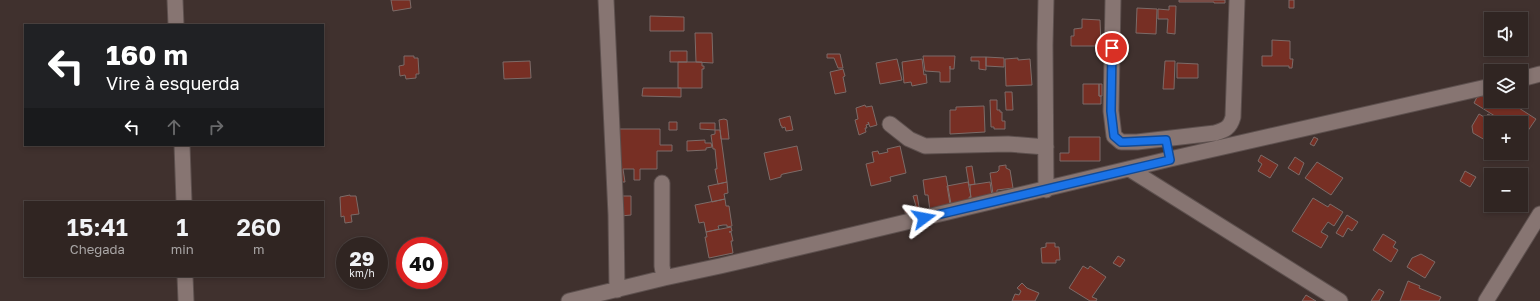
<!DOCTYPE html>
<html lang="pt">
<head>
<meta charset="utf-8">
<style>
  body { margin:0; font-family:"Golos Text",sans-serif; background:#382d2a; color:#f1f3f6; height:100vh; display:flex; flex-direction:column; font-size:15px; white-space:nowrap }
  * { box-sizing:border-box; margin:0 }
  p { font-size:13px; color:#a8a5a5 }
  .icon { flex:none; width:22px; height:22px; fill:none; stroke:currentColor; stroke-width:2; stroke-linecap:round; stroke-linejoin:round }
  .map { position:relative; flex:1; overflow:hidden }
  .side { position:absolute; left:24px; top:201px; width:300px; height:76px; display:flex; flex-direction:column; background:#302522; border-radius:0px; box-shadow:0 2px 6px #0003,0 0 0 1px #4b4240 }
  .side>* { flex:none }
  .top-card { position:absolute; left:24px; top:24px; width:300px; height:122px; border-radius:0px; box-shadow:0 2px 6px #0003,0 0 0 1px #4b4240; background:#202124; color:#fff; overflow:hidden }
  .fabs { position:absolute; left:1484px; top:12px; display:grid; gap:8px }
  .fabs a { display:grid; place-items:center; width:44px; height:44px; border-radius:0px; background:#302522; box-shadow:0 2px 6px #0003,0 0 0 1px #4b4240; font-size:20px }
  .speed { position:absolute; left:336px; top:237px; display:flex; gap:8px; font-size:20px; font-weight:700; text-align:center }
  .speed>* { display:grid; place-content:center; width:52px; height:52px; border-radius:50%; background:#302522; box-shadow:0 2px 6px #0003,0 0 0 1px #4b4240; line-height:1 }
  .speed small { font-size:10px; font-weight:400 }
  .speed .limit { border:6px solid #d22; background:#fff; color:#111 }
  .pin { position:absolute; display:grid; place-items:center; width:34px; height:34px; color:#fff; margin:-17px; border:2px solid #fff; border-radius:50%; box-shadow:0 1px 4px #0007 }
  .me { position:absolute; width:44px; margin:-22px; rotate:77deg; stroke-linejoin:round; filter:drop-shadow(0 0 3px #0008) }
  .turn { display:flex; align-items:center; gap:14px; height:84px; padding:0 16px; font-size:18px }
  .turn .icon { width:52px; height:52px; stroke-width:2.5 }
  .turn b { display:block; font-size:28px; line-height:34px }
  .lanes { display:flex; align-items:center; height:38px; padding:0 16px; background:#0003; justify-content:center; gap:20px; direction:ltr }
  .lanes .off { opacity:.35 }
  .eta { display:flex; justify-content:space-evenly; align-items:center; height:68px; text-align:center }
  .eta b { font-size:24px; font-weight:600; line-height:28px }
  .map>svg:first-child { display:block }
</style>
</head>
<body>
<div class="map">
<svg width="1540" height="301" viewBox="0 0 1540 301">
  <rect width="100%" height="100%" fill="#40312e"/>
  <path fill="#772f24" stroke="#7c6b68" d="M391 0H410L411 8 393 11Z
    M1179 0H1225V3H1214V2H1179Z
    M1289 0H1294V8H1289Z
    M1169 6H1176L1175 34 1167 33 1168 19H1158V9L1169 10Z
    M1137 8 1157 9 1156 34 1136 33Z
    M650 16 684 17V31H650Z
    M1082 19 1100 20 1101 46H1071V36H1074V29L1082 28Z
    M695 33H712L713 63 696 62Z
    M1272 40 1290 41V59H1293L1292 68H1289V66H1262V56H1272Z
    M670 51H687V62H670Z
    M827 54H840L843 68H838L834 58H827Z
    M404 56H414V58H418L419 74H416V78L406 79 405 75 400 76 399 66 404 65Z
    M923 56H955L954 69H950V66V82H940V72L925 71Z
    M971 57H986V70L979 69V61H971Z
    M986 57 1004 58V67L986 66Z
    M1018 58V60L1030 59 1032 85 1006 86 1005 59Z
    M897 59 902 80 880 84 876 63Z
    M922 59 924 75 926 74 927 83 912 86 911 82 904 83 902 62Z
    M530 61 531 78 504 79 503 62Z
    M1165 61H1175L1174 89H1163Z
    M678 62H702V66H704V69H702V88H678Z
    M1177 63 1198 64V78H1177Z
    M843 69 845 76 843 77 846 92 835 94 830 72Z
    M1083 84H1099V96H1101V104H1083Z
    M1099 84H1102V96H1099Z
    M643 88H681V97L642 96Z
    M1005 92H1012L1013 110H1006Z
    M1491 94V101H1508L1536 119 1525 135 1521 133V123H1506L1474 103 1477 97Z
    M990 100H997V110H1000V112H1002V121H1005V129H994V127H991Z
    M865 105 866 107 872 106 877 125 870 127 868 122 869 124 866 125 867 128H865L866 132 859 135 855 120 858 119 856 108Z
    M984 106 985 132 950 134V110H956V107Z
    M1479 114 1491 121V120L1486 117 1488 114 1495 118 1492 123 1496 117 1506 123H1491V138L1488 136 1485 140 1473 133 1472 126Z
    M790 116 793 130 786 131 785 127 782 128V126H781L779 119Z
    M724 119 727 120 729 139H721L719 120Z
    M669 122H677V130H669Z
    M700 123H715V130L700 129Z
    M616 129H660V145H672V151H657V169H640V180H634V169H623L625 182H620Z
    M715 130H720L727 182 718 184 715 169H717L715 149H713L711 135 715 134Z
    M1069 137H1100V161H1060V153H1069Z
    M1314 137 1318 139 1314 146 1310 144Z
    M705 140V143H711L712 147 706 148V150L687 151V141Z
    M797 146 802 170 783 174 781 175V177L770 180 764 153Z
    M900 146 906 173 890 177 891 181 871 186 866 164 874 162 872 152 878 151 879 154 888 152 887 149Z
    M1261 155 1278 165 1270 178 1258 171 1262 164 1258 161Z
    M1295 157 1304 163 1299 175 1288 168Z
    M1317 162 1343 178 1331 195 1305 178Z
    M1006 165V168L1010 170 1013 188 997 190V193L993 194 990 173 997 172 999 170V166Z
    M972 166 975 184 969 185 966 167Z
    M1465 171 1476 177 1470 187 1460 181Z
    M946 176 951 204 930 211 928 195H925L923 180Z
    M727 182 728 193 724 194 725 199 712 202 708 186Z
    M968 182 971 197H969L970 201 950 204 947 186Z
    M990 182 992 196 971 201 970 185Z
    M350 195V196H356L359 214 351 215 352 222 345 223 344 216 341 217 340 197Z
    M917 195 920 213 906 216 904 208 916 206 913 196Z
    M621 196H631V215L621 216Z
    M1313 198 1328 207 1330 204 1343 212 1334 226 1328 222 1321 232 1328 236 1321 248 1292 231Z
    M725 199 726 206H729L732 226 727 227V225H723L718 226 719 229 706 232 704 222 699 223 695 205Z
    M1347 215 1358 222 1352 231 1348 228 1343 237 1336 233Z
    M731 227 732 231 729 232H731L733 241H731L733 253 709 258 705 237H707L706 232Z
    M1383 234 1396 242 1393 247 1398 250 1391 262 1373 250Z
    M1046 243H1055V247H1059L1060 260H1056V263H1042L1041 248 1046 247Z
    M1421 254 1435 262 1425 278 1407 267 1412 258Z
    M1118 256 1125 260 1120 267 1113 263Z
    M1083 266 1088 269 1090 266 1106 277 1092 297 1097 299 1096 301H1090L1069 288Z
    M1408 281 1420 286 1419 288 1441 297 1439 301H1400Z
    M1022 283 1027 288 1039 293 1035 301H1012L1015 294 1019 295 1021 291 1017 288Z
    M1379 289 1384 292 1379 301H1371Z
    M1306 295 1316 301H1302Z"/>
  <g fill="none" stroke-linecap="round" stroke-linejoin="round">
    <defs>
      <path id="minor" d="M175 0 176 25
        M606 0 616 215 617 290
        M1113 0 1111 111 1114 136 1121 142H1137L1215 133C1225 130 1230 128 1233 117L1237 0
        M1521 79 1540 74
        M890 124 909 139 925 146 1008 144 1046 147
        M182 145 184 202
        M1131 170 1340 301
        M662 183V266L664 278
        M1046 190 1045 45 1046 0
        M185 276 186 301
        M569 301 664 278 720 266 831 240 1170 159 1491 86
        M1486 301 1540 214"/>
    </defs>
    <use href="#minor" stroke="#5d504e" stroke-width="17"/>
    <use href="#minor" stroke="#877572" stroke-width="15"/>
  </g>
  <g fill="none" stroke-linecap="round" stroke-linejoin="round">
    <defs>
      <path id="route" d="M924 218 1170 160 1166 140 1125 142H1121L1114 136 1111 111 1112 48"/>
    </defs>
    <use href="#route" stroke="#114b97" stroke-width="10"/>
    <use href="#route" stroke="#1a73e8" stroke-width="7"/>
  </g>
</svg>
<div class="fabs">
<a><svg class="icon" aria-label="sound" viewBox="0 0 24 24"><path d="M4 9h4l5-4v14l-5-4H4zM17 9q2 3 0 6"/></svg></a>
<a><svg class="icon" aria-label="layers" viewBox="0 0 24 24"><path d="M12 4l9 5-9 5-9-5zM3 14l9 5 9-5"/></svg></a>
<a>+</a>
<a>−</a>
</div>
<div class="speed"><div>29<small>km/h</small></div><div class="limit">40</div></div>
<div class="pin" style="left:1112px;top:48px;background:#d93025"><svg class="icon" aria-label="arrive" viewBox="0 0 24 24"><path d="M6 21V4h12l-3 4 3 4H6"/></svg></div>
<svg class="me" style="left:924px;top:218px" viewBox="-20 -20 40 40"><path d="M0-17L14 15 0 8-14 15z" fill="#1a73e8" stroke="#fff" stroke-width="4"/></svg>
<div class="top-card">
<div class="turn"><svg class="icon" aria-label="left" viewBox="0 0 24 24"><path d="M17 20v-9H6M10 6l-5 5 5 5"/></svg><div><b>160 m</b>Vire à esquerda</div></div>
<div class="lanes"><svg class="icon" aria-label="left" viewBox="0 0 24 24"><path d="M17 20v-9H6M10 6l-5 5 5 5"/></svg><svg class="icon off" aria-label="ahead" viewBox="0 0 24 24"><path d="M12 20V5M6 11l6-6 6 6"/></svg><svg class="icon off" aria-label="right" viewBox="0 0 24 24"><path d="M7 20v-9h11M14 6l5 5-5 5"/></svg></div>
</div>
<section class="side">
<div class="eta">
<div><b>15:41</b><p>Chegada</p></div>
<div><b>1</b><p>min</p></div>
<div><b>260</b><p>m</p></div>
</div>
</section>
</div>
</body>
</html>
